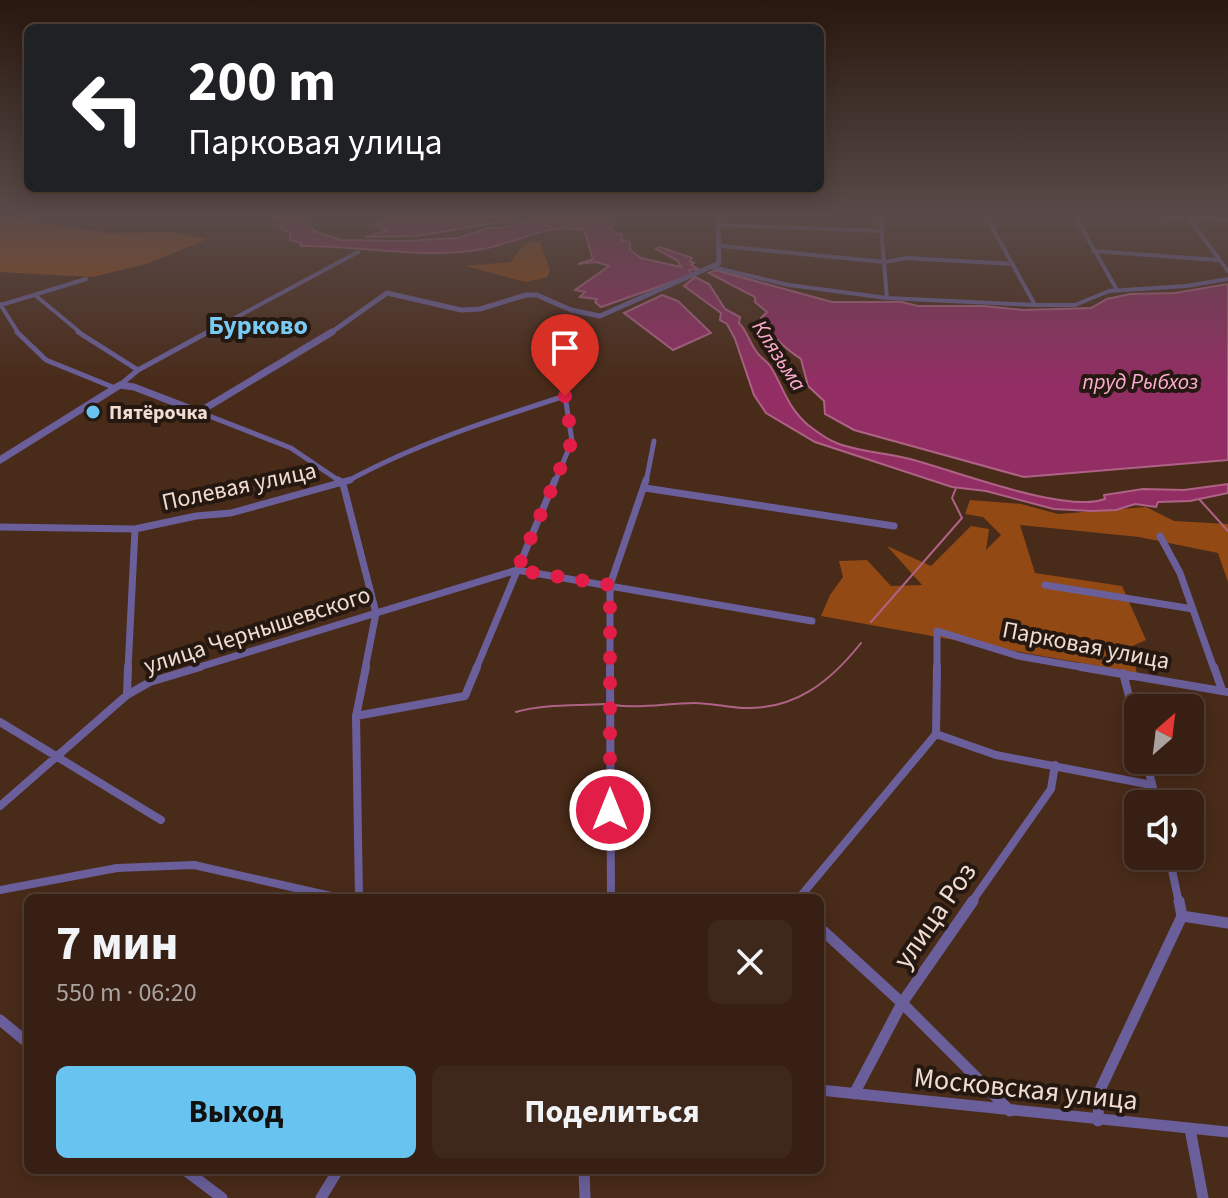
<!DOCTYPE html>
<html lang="ru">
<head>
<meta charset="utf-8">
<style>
  body { margin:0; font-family:"Source Sans 3",sans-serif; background:#3e281c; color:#f1f3f6; height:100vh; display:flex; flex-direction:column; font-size:30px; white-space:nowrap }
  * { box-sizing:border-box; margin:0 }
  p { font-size:26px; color:#aaa3a0 }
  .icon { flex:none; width:44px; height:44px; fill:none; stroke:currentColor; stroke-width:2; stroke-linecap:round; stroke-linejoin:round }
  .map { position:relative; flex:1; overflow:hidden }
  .sheet { position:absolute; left:24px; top:894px; width:800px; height:280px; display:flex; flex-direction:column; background:#372013; border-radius:12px; box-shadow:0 4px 20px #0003,0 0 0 2px #513e33 }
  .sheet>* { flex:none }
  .banner { position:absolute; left:24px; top:24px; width:800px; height:168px; border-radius:12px; box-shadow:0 4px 20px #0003,0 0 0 2px #513e33; background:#202124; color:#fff; overflow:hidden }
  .needle { width:52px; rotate:28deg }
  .tools { position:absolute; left:1124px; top:694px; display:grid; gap:16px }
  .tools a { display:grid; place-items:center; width:80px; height:80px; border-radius:12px; background:#372013; box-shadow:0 4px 20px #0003,0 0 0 2px #513e33; font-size:40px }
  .pin { position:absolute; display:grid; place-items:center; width:68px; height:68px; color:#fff; margin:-82px -34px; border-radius:50% 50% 50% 0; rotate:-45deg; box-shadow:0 0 8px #0007 }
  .pin .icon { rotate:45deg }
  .me { position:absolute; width:88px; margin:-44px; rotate:0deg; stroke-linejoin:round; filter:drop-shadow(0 0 6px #0008) }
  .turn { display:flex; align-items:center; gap:28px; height:168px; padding:0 32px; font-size:36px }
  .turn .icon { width:104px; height:104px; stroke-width:2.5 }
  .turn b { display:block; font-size:56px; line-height:68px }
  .round { display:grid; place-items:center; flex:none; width:84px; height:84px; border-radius:12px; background:#3e281c }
  .overview { display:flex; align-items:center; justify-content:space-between; height:136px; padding:0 32px }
  h1 { font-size:48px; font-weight:700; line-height:60px }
  .primary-button { display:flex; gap:16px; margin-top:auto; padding:16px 32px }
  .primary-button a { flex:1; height:92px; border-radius:12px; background:#67c4f0; color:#111; font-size:32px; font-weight:700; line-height:92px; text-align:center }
  .primary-button a+a { background:#3e281c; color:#f1f3f6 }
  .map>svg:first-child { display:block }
</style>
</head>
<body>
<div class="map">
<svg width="1228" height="1198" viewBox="0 0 1228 1198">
  <rect width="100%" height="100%" fill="#492b19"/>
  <path fill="#8d440c" d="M533 241 540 242 550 270 547 277 526 282 465 266 510 262 524 245Z"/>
  <path fill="#924914" d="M0 217 107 233 172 232 208 239 146 264 92 277 0 272Z
    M970 500 1021 504 1058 514 1146 507 1174 521 1228 524V582L1218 553 1139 537 1020 525 1035 573 1122 586 1146 640 1130 647 1137 673 821 616 830 595 843 577 839 561 867 560 891 586 922 585 887 546 931 566 971 526 989 529 986 550 1001 535 983 517 965 514Z"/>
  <path fill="#922e64" stroke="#ae6285" stroke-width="2" d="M268 216H298L302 220H309L307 225 317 232 340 240 404 241 458 238 488 228H500L549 216H594L613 222 610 228 613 232 622 235 621 240 630 242V250L641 258 681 267 678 261 656 249 660 247 692 258 690 261 694 263 691 265 698 269 689 270 692 275 601 307 595 302 597 299 580 297 585 292 575 290 609 266 596 262 578 264 593 259 584 230C547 222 518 243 483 249 423 260 356 245 301 246V243L290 240V233L280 228 282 226 279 220Z
    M398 216 441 218 446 216H509L513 220 417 236 366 237 386 231 375 224Z
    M715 270 832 302H902L918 306H983L1023 310 1091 308 1107 299 1130 294 1175 293 1228 284V460L1024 477 854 430 825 414 824 401 808 386 801 359C783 347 772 336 761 318L767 312 755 302V297L709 273Z
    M695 277 709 284 725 309 740 317 739 323C748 332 748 340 756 351 760 358 769 362 772 369 784 389 788 408 808 425 817 432 827 440 839 444 862 452 886 453 910 459 953 470 1065 514 1105 499L1104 495 1143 489 1184 490 1228 484V493L1190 501 1158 502 1156 507 1135 504 1116 510 1091 511 1054 509 986 491 952 487 815 442 766 413 754 395 735 339 727 324 720 320 721 313 684 286Z
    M662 295 678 301 711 333 673 350 624 313Z"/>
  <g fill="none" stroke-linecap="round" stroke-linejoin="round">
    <path stroke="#ae6285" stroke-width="2" d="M1199 499 1228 531
      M871 622 962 518 952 498 956 488
      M614 705C641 709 667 703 694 703 710 703 726 707 743 708 795 710 830 682 861 643
      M516 712C545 704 575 706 605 704"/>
    <path stroke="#6a5f9b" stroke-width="4" d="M880 216 887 298
      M986 216 1035 305
      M1075 216 1117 290
      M1188 217 1228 271
      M719 225 883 231
      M721 246 885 262 906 258 1013 264
      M1093 251 1219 260
      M712 267 789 285 887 298 1035 305H1075L1109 291 1186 286 1228 279
      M35 295 82 334
      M0 304 19 334
      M1 305 86 279
      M205 334 358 252"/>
    <path stroke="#6a5f9b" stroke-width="5" d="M17 332 46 360 115 388
      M78 332 138 370
      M120 385 138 370 208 332
      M199 412 291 448 341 482
      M346 482C415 444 490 420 565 396L572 441 555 482
      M646 482 654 441"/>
    <path stroke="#6a5f9b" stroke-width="7" d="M338 480 343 484 376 613 365 669
      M645 488 894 526
      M0 527 135 529 196 516 231 513 350 480
      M1160 536 1180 573 1214 669
      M1045 585 1193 609
      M128 669 135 529
      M193 669 517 570 812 621
      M476 669 555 480
      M610 669V585L646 480
      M937 669V631L1018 656 1092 669"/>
    <path stroke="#6a5f9b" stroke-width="8" d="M610 667 611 898
      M1081 667 1228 692
      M1214 667 1222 690
      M1123 673 1138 731
      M127 695 128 667
      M356 716 465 696 477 667
      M0 722 161 820
      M936 734 996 755 1152 785
      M1146 760 1157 804
      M0 806 127 695 150 682 200 667
      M1169 856 1179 903
      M0 890 117 868 194 865 340 898
      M359 898 356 716 366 667
      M799 898 936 734 937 667
      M971 903 1051 789 1055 765"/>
    <path stroke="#6a5f9b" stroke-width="11" d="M1182 916 1228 923
      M820 928 902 1003 1010 1111
      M0 1020 28 1043
      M820 1090 1228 1132
      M854 1094 902 1003 973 901
      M1098 1121 1099 1092 1182 916 1179 901
      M1190 1129 1203 1198
      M185 1170 222 1198
      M584 1170 585 1198
      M321 1198 338 1170"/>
    <path stroke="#6a5f9b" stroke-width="5" d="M1160 216 1228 219
      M329 334 387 293 461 310 480 309 526 295H537L571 310 600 316 719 263 718 216"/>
    <path stroke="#6a5f9b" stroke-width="7" d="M0 460 120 385 134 387 199 412 332 332"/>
  </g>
  <linearGradient id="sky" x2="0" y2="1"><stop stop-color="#28180e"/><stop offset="0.56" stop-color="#594a49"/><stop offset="1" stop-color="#594a49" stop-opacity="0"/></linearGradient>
  <rect width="1228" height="383" fill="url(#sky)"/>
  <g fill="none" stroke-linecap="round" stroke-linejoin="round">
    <path stroke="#e11d48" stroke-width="14" stroke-dasharray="0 25.2" d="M565 396 572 441 517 570 610 585V810"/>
  </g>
  <circle fill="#67c4f0" stroke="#251810" stroke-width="3" cx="93" cy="412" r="8"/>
  <g text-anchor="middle" stroke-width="8" stroke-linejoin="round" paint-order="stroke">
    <g font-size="20" font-weight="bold" fill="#f0dcd1" stroke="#251810" text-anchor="start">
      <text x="109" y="419">Пятёрочка</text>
    </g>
    <g font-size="22" font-style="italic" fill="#feadd2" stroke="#251810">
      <text transform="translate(780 355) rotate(57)" y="8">Клязьма</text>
      <text x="1140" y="389">пруд Рыбхоз</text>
    </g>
    <g font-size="24" fill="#f0dcd1" stroke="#251810">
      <text transform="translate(239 486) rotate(-12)" y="8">Полевая улица</text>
      <text transform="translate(257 630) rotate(-18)" y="8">улица Чернышевского</text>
      <text transform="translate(1086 645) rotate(11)" y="8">Парковая улица</text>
    </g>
    <g font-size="26" font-weight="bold" fill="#76caf3" stroke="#251810">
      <text x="258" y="334">Бурково</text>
    </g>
    <g font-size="28" fill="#f0dcd1" stroke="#251810">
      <text transform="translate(934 915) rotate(-55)" y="10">улица Роз</text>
      <text transform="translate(1026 1088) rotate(6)" y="10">Московская улица</text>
    </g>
  </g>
</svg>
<div class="tools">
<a><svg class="needle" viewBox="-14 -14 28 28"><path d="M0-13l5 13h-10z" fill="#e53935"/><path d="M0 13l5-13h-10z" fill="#aaa3a0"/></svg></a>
<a><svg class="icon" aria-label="sound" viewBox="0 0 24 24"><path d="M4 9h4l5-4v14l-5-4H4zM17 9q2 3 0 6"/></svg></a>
</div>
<div class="pin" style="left:565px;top:396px;background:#d93025"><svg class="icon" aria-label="arrive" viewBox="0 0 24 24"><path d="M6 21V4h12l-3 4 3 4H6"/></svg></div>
<svg class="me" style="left:610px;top:810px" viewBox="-20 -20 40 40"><circle r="17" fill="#e11d48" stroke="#fff" stroke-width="3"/><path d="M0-11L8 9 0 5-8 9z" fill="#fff"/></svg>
<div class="banner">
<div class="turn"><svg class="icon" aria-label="left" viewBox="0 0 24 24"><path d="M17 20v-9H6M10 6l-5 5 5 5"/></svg><div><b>200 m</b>Парковая улица</div></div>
</div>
<section class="sheet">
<div class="overview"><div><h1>7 мин</h1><p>550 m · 06:20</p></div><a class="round"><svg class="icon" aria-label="close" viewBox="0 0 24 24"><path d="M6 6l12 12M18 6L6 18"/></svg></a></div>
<div class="primary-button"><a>Выход</a><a>Поделиться</a></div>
</section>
</div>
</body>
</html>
